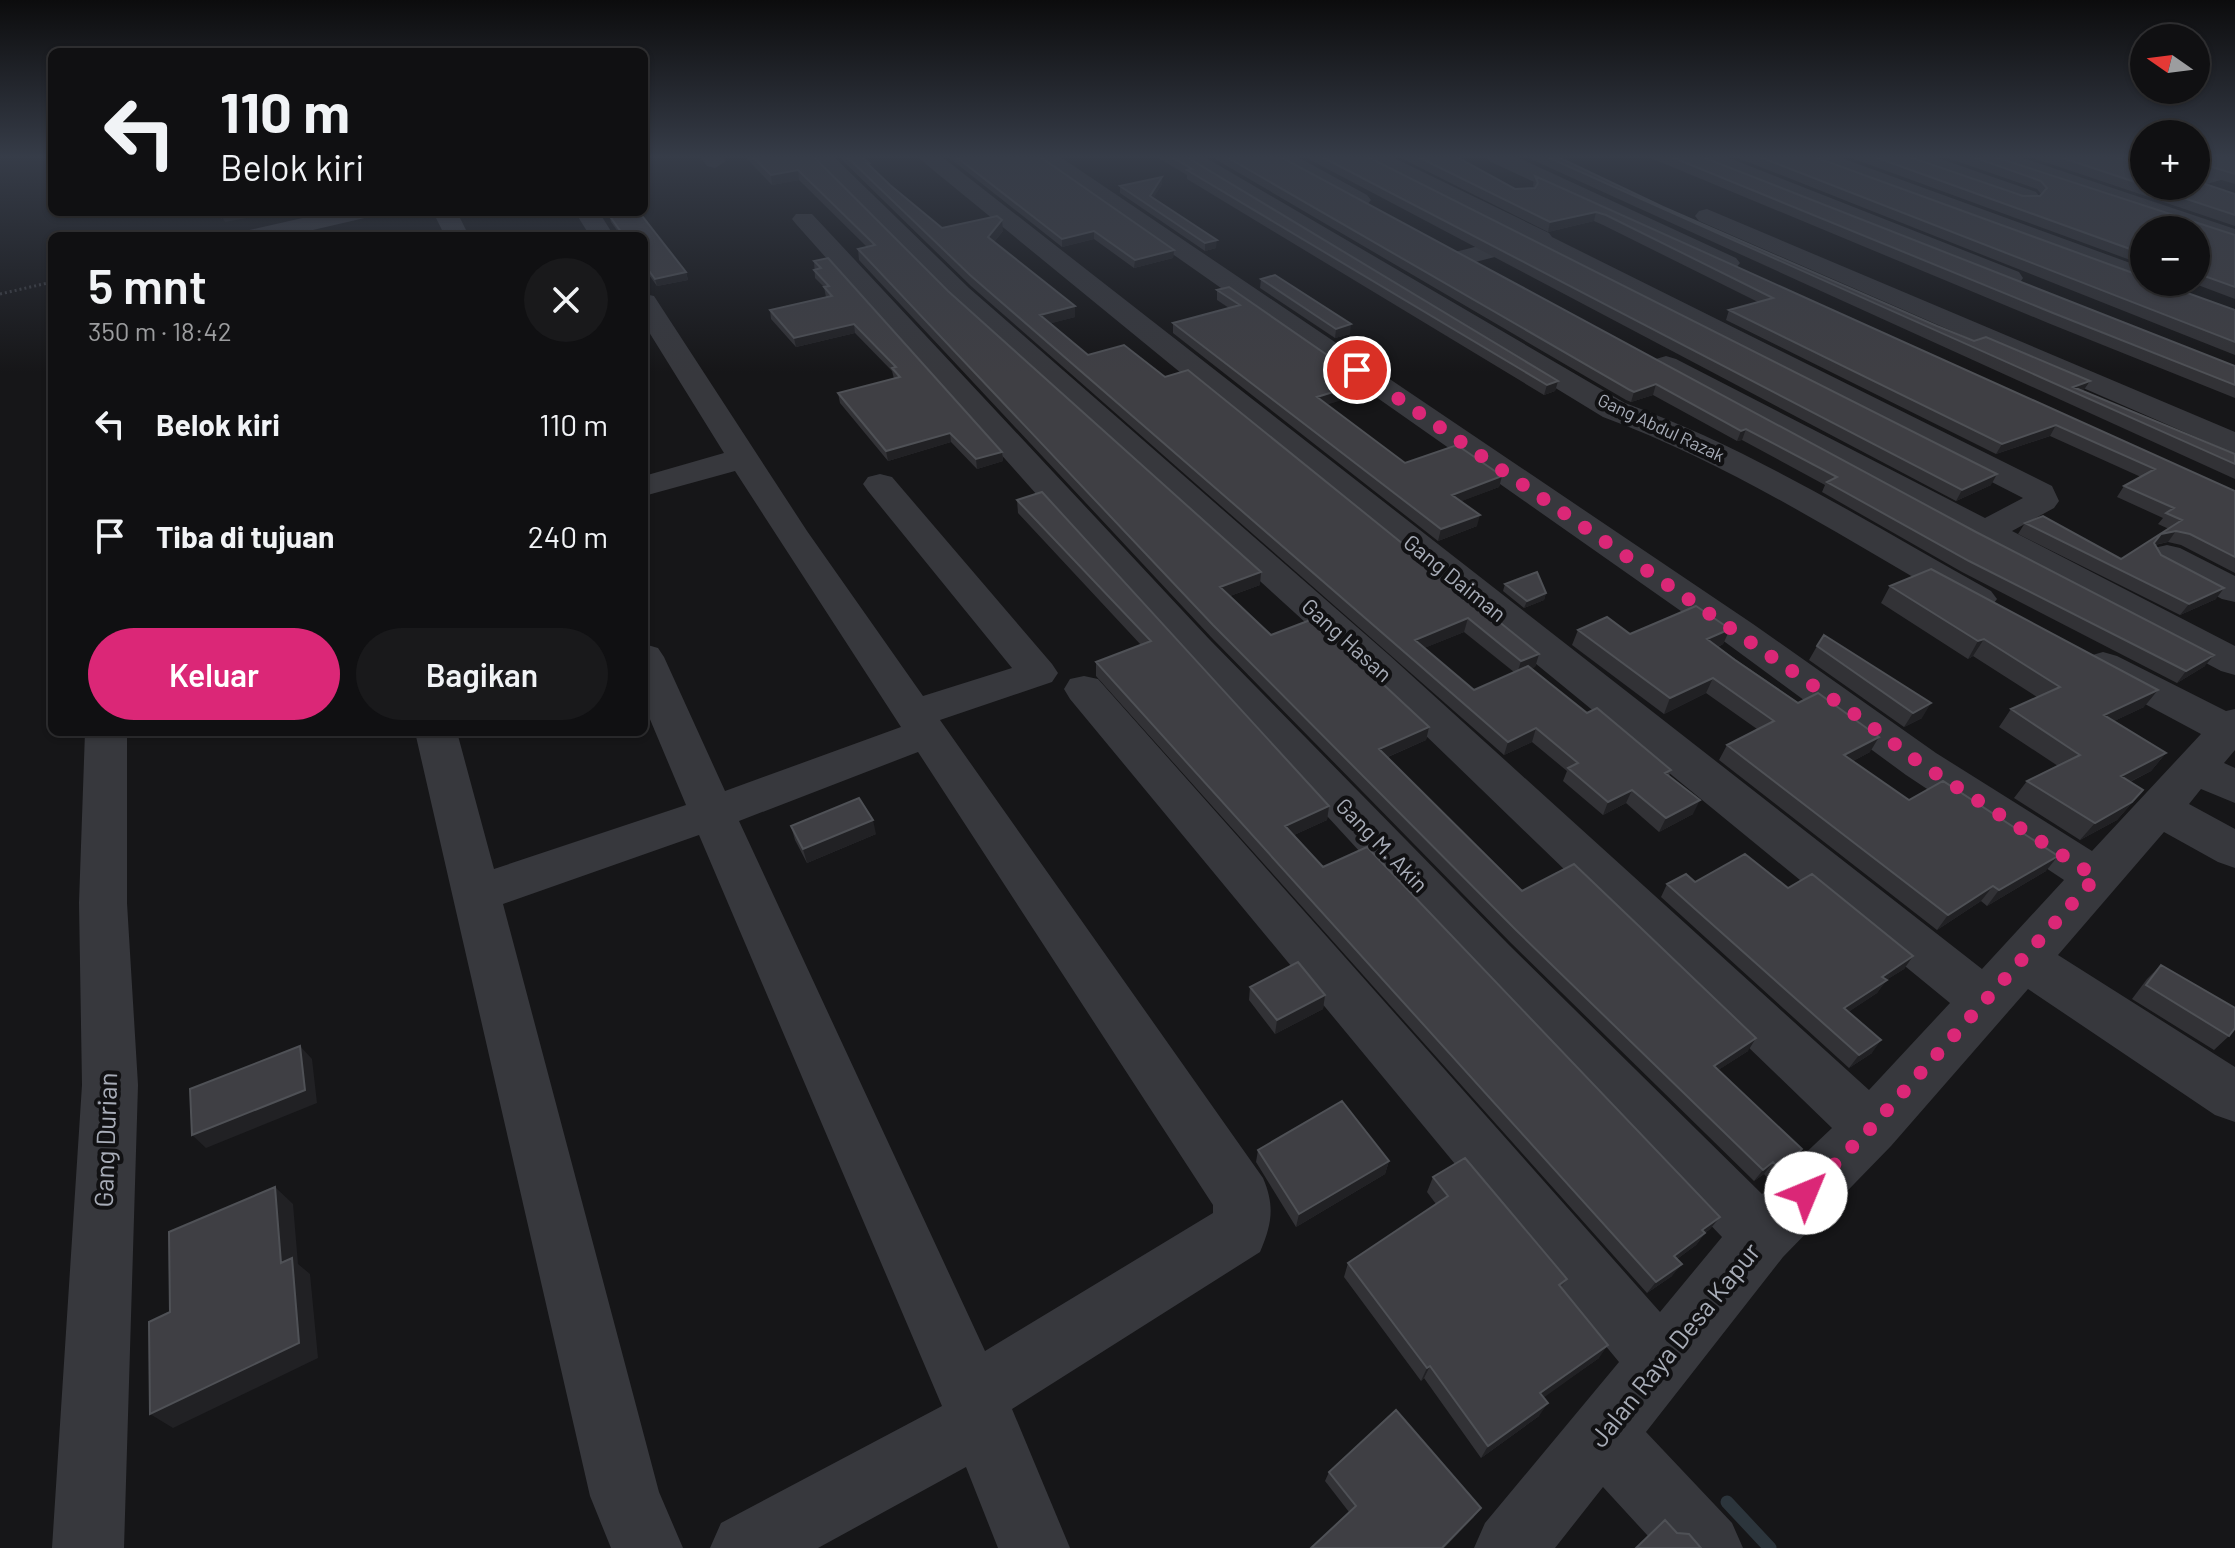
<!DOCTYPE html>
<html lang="id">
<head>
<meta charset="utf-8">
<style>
  body { margin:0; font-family:Barlow,sans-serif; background:#19191b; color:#f1f3f6; height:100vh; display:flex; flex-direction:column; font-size:30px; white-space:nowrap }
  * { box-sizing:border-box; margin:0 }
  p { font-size:26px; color:#9c9d9f }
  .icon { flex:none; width:44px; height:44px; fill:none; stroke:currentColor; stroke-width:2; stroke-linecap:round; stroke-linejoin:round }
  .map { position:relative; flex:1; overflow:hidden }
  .side { position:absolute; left:48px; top:232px; width:600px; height:504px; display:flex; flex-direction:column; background:#101012; border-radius:12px; box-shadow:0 2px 6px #0004,0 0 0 2px #303032 }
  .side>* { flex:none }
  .top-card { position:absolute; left:48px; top:48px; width:600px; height:168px; border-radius:12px; box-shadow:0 2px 6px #0004,0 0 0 2px #303032; background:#101012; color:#f1f3f6; overflow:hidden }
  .needle { width:52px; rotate:284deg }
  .buttons { position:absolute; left:2130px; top:24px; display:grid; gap:16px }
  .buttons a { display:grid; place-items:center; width:80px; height:80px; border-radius:50%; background:#101012; box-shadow:0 2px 6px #0004,0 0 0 2px #303032; font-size:40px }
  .pin { position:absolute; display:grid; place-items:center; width:68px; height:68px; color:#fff; margin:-34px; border:4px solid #fff; border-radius:50%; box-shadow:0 2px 8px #0007 }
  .me { position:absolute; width:88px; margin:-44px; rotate:45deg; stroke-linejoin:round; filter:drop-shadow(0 0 6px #0008) }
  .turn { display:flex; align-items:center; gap:28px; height:168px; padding:0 40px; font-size:36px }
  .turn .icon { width:104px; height:104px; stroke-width:2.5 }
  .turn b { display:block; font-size:56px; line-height:68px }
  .round { display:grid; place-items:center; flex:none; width:84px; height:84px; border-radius:42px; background:#19191b }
  .head { display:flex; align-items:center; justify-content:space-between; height:136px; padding:0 40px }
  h1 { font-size:48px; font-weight:600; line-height:60px }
  .action { display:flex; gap:16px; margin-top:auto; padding:16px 40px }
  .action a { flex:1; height:92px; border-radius:48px; background:#db2777; color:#fff; font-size:32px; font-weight:600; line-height:92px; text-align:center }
  .action a+a { background:#19191b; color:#f1f3f6 }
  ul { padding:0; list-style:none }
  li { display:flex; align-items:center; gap:24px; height:112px; padding:0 40px }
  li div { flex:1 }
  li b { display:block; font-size:30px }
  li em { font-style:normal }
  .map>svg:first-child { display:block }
</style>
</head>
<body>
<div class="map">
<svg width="2235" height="1548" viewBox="0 0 2235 1548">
  <rect width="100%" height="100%" fill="#161618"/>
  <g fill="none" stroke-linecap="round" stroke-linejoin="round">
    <path stroke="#2c353c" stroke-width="13" d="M1727 1502 1770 1548"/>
    <path stroke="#3d3f44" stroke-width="3" stroke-dasharray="2 3" stroke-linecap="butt" d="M0 294 52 282"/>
    <path fill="#37383d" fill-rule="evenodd" d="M699 156H723L726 161 715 168 707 166Z
      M809 156H833L969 288 1389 655 1869 1090 1950 1003 916 156H941L1982 969 2064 880 1906 775 1725 642 1033 156H1059L1753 624 1936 753 2092 851 2201 734 2089 674 2083 665 2089 656 2103 652 2117 656 2226 711 2235 709V750L2224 763 2235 768V803L2201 789 2189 804 2235 829V868L2218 862 2164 832 2058 955 2235 1067V1122L2215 1115 2028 989 1891 1146 1783 1257 1646 1432 1732 1523 1743 1548H1659L1603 1487 1555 1548H1474L1485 1523 1619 1362 1070 699 1064 689 1070 679 1084 676 1098 679 1660 1312 1722 1237 1473 975 1182 658 796 224 792 219 796 214H812L1210 640 1509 945 1762 1194 1832 1128 1361 673 951 300Z
      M1176 156H1203L1625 403C1754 450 1872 525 1991 591L1997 599 1991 607 1978 610 1965 607C1847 540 1731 464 1603 417Z
      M1268 156H1296L1367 195 1371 200 1367 205H1351Z
      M1361 156H1390L1549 233 1552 237 2052 486 2059 501 2054 508 2012 531 2235 646V675L2221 671 1656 371 1651 365 1656 359 1666 356 1676 359 1985 518 2023 498 1533 247 1464 265 1455 262 1451 257 1455 252 1514 237Z
      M1486 156H1515L1736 258 1740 263 1736 268H1718L1489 161Z
      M1693 156H1724L2019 272 2023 278 2019 284H2001L1696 161Z
      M1804 156H1836L2144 268V282H2154L2144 285 2135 283 1807 161Z
      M1899 156H1932L2036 192 2040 197 2036 202H2020L1902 161Z
      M1983 156H2017L2235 229V244L1986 161Z
      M2103 156 2144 159V173L2106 161Z
      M2235 162V176L2196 187 2193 186H2196V173Z
      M1707 209 2235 432V454L1699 221 1695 216 1699 211Z
      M329 212H373L369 217 287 236H242L245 231Z
      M433 212H457L469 236H445Z
      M575 212H599L614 236H590Z
      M644 294 654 296 807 531 923 696 1012 668 868 491 863 484 868 477 880 474 892 477 1052 664 1058 673 1052 682 940 720 1263 1178C1275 1206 1272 1224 1260 1252L1012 1409 1070 1548H998L966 1467 818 1548H710L721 1523 942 1406 699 835 503 904 659 1492 683 1548H611L590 1496 415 732H457L494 869 686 805 644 705V644L658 648 664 657 725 791 901 727 735 471 644 496V476L724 453 644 324ZM918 752 1213 1205V1213L985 1351 739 821Z
      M2167 545 2180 548 2235 576V602L2222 599 2154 564 2149 556 2154 548Z
      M85 732H127V903L138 1085 124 1548H52L82 1085 79 903Z"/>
  </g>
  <path fill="#323236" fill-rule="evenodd" d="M744 156H813L948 291 1260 585 1230 596 1271 635 1429 727 1426 740 1388 757 1522 891 1748 1051 1718 1070 1792 1161 1770 1181 1764 1174 1754 1181 1511 943 1212 638 859 260 858 249 867 247 799 180 772 185Z
    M838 156H865L866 160 869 163 870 166 890 185 942 228 1003 231 994 242 1075 306V317L1051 323 1088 355 1165 377 1539 654 1535 667 1531 668 1587 713 1671 770 1669 776 1693 814 1659 832 1626 803 1603 815 1563 781 1567 771 1532 742 1504 755 971 286ZM1464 632 1514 672 1474 690 1424 648Z
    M947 156H1039L1174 250 1173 258 1134 268 1094 239 1062 247Z
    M1155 156H1185L1558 381 1555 391 1544 395 1187 179V175Z
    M1210 156H1279L2205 666 2177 683 1962 572 1822 492 1825 485 1742 440 1737 441 1653 395 1631 402 1626 400Z
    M1303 156H1366L1991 485 1956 501Z
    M1397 156H1455L1515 189 1534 188 1533 185 1535 176 2235 491V573L2181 545 2168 542 2155 545 2161 555 2216 599 2180 615 2018 534 2025 523 2121 559 2169 529 2158 524 2163 518 2117 497 2124 486 2141 477 2050 436 1996 454 1726 320 1729 310 1758 302 1603 225 1594 221 1548 232Z
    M1524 156H1556L1663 207 2084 391 2235 454V479Z
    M1646 156H1700L2235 366V398L2048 323Z
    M1733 156H1812L2235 310V355Z
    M1846 156H1907L2023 196H2040L2042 195 2037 189 1942 156H1992L2235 235V299L2190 282H2196V230H2144V265Z
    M2027 156H2112L2144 166V186H2196L2235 194V226Z
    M2196 156H2235V184L2198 173 2196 178Z
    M1162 177V184L1153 198 1216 248 1205 251 1120 193V186Z
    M625 212H639L686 272 688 280 657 286 644 268V236H621L611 222 609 215Z
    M814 261 1002 452 1003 461 977 469 951 442 888 461 840 403 838 393 894 379 892 371 855 333 796 347 771 319 770 310 826 297 824 287 815 278Z
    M1261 279 1350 334 1335 338 1260 288Z
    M1217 290 1366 382 1365 393 1327 404 1405 463 1502 476 1499 487 1461 501 1477 526 1438 541 1173 333V323L1229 308 1217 300Z
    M1017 500 1329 806 1327 820 1294 835 1323 867 1720 1217 1710 1229 1705 1233 1696 1245 1677 1259 1672 1276 1647 1293 1096 676V662L1141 645 1018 513Z
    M1505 584 1546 593 1544 600 1524 608 1503 591Z
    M1890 586 2144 707 2114 721 2166 753 2151 771 2130 782 2143 790 2117 820 2080 840 2014 798 2027 781 2058 766 1999 727 2011 709 2037 697 1973 656 1968 659 1881 603Z
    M1730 629 1723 644 1718 647 1870 752 1853 761 1909 800 2046 871 1987 906 1981 901 1937 930 1719 760 1727 745 1757 729 1706 693 1664 714 1572 645 1578 630 1630 634Z
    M1817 646 1922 718 1904 727 1809 660Z
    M791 826 876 834 807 863 795 840Z
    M1695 882 1913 956 1904 969 1886 980 1877 993 1848 1012 1872 1053 1849 1068 1661 897 1667 884Z
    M2161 965 2229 1036 2214 1050 2132 999 2147 979Z
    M1250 987 1325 995 1323 1009 1275 1034 1249 1000Z
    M1258 1150 1389 1161 1385 1174 1296 1227 1256 1162Z
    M1433 1177 1567 1279 1561 1288 1599 1358 1543 1397 1539 1416 1481 1458 1424 1378 1421 1381 1344 1277 1348 1263 1436 1204 1427 1192Z
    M1329 1472 1474 1517 1444 1548H1311L1349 1512 1325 1481Z"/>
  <path fill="#212124" d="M798 170 799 180 772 185 771 175Z
    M1162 177V184L1150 204V196Z
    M247 212H279L225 222 222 217Z
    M1596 212 1594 221 1548 232 1550 222Z
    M1002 220 1003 231 989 248 988 237Z
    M1094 231V239L1062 247V239Z
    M1217 240 1216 248 1205 251V243Z
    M1174 250 1173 258 1134 268 1135 260Z
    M686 272 688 280 657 286 655 279Z
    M1075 306V317L1041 326 1040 315Z
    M854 324 855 333 796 347 794 338Z
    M1351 324 1350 334 1335 338 1336 329Z
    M1558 381 1555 391 1544 395 1547 385Z
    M2090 381 2083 391 2073 387Z
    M1366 382 1365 393 1316 408 1317 397Z
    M1656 384 1653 395 1631 402 1634 392Z
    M2056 425 2050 436 1996 454 2002 444Z
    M1746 429 1742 440 1737 441 1741 431Z
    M950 433 951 442 888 461 886 451Z
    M1002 452 1003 461 977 469 976 459Z
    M1997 474 1991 485 1956 501 1962 490Z
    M1502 476 1499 487 1449 506 1452 495Z
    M1480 515 1477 526 1438 541 1441 529Z
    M2176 531 2168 542 2153 545 2161 534Z
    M1261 572 1260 585 1219 600 1220 587Z
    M2224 588 2216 599 2180 615 2189 604Z
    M1546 593 1544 600 1524 608 1527 601Z
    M1468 618 1464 632 1412 653 1415 640Z
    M1730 629 1723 644 1701 655 1707 639Z
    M1984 639 1973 656 1968 659 1978 641Z
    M1539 654 1535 667 1517 674 1521 661Z
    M2214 655 2205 666 2177 683 2186 671Z
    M1713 678 1706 693 1664 714 1670 698Z
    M2158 690 2144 707 2091 732 2104 715Z
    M1931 703 1922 718 1904 727 1913 713Z
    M1429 727 1426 740 1376 762 1379 749Z
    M1536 728 1532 742 1504 755 1508 742Z
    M1879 737 1870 752 1835 771 1844 755Z
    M2166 753 2151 771 2107 793 2121 776Z
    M1632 790 1626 803 1603 815 1608 802Z
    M2143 790 2117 820 2080 840 2095 823Z
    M1700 800 1693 814 1659 832 1666 818Z
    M1329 806 1327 820 1283 840 1285 826Z
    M873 820 876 834 807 863 803 849Z
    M2058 856 2046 871 1987 906 1999 890Z
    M1993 886 1981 901 1937 930 1948 915Z
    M1913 956 1904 969 1872 989 1882 977Z
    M1887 980 1877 993 1835 1021 1844 1008Z
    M1325 995 1323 1009 1275 1034 1277 1020Z
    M1756 1038 1748 1051 1706 1078 1714 1066Z
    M1881 1040 1872 1053 1849 1068 1859 1055Z
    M300 1046 312 1059 317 1103 206 1148 192 1135Z
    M1802 1149 1792 1161 1770 1181 1780 1169Z
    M1389 1161 1385 1174 1296 1227 1299 1214Z
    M1773 1162 1764 1174 1754 1181 1763 1170Z
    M275 1187 293 1204 298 1264 310 1274 318 1358 173 1428 150 1414 281 1263Z
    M1720 1217 1710 1229 1693 1242 1702 1230Z
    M1705 1233 1696 1245 1665 1268 1674 1256Z
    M1682 1264 1672 1276 1647 1293 1656 1282Z
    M1608 1345 1599 1358 1532 1406 1540 1393Z
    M1430 1366 1424 1378 1421 1381 1427 1368Z
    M1548 1403 1539 1416 1481 1458 1488 1446Z
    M1481 1508 1474 1517 1444 1548H1442Z"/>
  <path fill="#3f3f44" stroke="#4f5156" stroke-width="2" d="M752 156H813L948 291 1261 572 1220 587 1271 635 1313 619 1429 727 1379 749 1522 891 1574 864 1756 1038 1714 1066 1802 1149 1780 1169 1773 1162 1763 1170 1516 930 1213 625 858 249 875 245 798 170 771 175Z
    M846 156H862L869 163H867L890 185 942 228 997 216 1002 220 988 237 1075 306 1040 315 1088 355 1124 345 1165 377 1188 370 1539 654 1521 661 1468 618 1415 640 1474 690 1528 666 1587 713 1597 708 1671 770 1665 773 1700 800 1666 818 1632 790 1608 802 1568 768 1578 763 1536 728 1508 742 970 275Z
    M955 156H1039L1174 250 1135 260 1094 231 1062 239Z
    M1170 156H1185L1558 381 1547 385 1187 170 1192 169Z
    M1225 156H1279L1976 532 2214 655 2186 671 1969 561 1827 482 1837 477 1746 429 1741 431 1656 384 1634 392 1630 390Z
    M1320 156H1366L1997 474 1962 490Z
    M1416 156H1455L1515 189 1535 188 1538 183 1535 176 2235 491V557L2190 534 2176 531 2161 534 2154 543 2161 555 2224 588 2189 604 2025 523 2043 516 2121 559 2182 520 2166 513 2174 508 2124 486 2155 469 2056 425 2002 444 1729 310 1773 298 1606 215 1596 212 1550 222Z
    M1545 156H1556L1663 207 1937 326 1974 341 1986 337 2090 381 2073 387 2235 454V464Z
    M1669 156H1700L2235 366V385L2053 313Z
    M1757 156H1812L2144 277V282H2157L2235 310V342Z
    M1872 156H1907L2023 196H2040L2047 188 2041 181 1970 156H1992L2235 235V287L2196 273V230H2144V254Z
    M2057 156H2112L2144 166V185Z
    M2196 156H2235V174L2202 164 2198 166V175L2196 176Z
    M1162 177 1150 196 1217 240 1205 243 1120 186Z
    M2196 181 2235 194V215L2147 186H2196Z
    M221 212H247L222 217Z
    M625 212H639L686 272 655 279 644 264V236H624L609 215Z
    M828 258 1002 452 976 459 950 433 886 451 838 393 900 377 892 368 896 367 854 324 794 338 770 310 832 296 824 287 829 286 814 270 821 268 814 261Z
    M1275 275 1351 324 1336 329 1261 279Z
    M1229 287 1366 382 1317 397 1405 463 1457 445 1502 476 1452 495 1480 515 1441 529 1173 323 1240 305 1217 290Z
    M1042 492 1329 806 1285 826 1323 867 1367 847 1720 1217 1702 1230 1705 1233 1674 1256 1682 1264 1656 1282 1096 662 1151 641 1017 500Z
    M1931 569 2158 690 2104 715 2166 753 2121 776 2143 790 2132 802 2095 823 2027 781 2080 755 2011 709 2060 687 1984 639 1978 641 1890 586Z
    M1537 572 1546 593 1527 601 1505 584Z
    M1696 606 1730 629 1707 639 1735 660 1798 703 1818 693 1879 737 1844 755 1909 800 1943 781 2058 856 1999 890 1993 886 1948 915 1727 745 1774 721 1713 678 1670 698 1578 630 1607 617 1630 634Z
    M1824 635 1931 703 1913 713 1817 646Z
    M859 798 873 820 803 849 791 826Z
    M1745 854 1788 888 1812 874 1913 956 1882 977 1887 980 1844 1008 1881 1040 1859 1055 1667 884 1686 874 1695 882Z
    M1298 962 1325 995 1277 1020 1250 987Z
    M2161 965 2235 1008V1028L2229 1036 2146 985Z
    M300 1046 305 1090 192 1135 190 1089Z
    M1342 1101 1389 1161 1299 1214 1258 1150Z
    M1465 1158 1567 1279 1559 1285 1608 1345 1540 1393 1548 1403 1488 1446 1430 1366 1427 1368 1348 1263 1448 1196 1433 1177Z
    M275 1187 281 1263 292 1258 299 1343 150 1414 149 1322 170 1312 169 1232Z
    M1396 1410 1481 1508 1442 1548H1311L1356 1506 1329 1472Z
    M1665 1520 1677 1533 1689 1534 1701 1548H1636Z"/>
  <linearGradient id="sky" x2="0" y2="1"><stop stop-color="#0c0c0d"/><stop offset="0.42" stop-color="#363c48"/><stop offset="1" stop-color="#363c48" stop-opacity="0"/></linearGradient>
  <rect width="2235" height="373" fill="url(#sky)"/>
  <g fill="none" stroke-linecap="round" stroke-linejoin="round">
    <path stroke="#db2777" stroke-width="14" stroke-dasharray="0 25.2" d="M1357 370 1863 720 1921 764 2096 877 1871 1128 1806 1193"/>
  </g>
  <g text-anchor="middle" stroke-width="8" stroke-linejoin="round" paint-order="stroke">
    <g font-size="18" fill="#a8adb8" stroke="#111113">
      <text transform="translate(1661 428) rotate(25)" y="6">Gang Abdul Razak</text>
    </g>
    <g font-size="22" fill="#a8adb8" stroke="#111113">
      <text transform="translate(1455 578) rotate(39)" y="8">Gang Daiman</text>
      <text transform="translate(1347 640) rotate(42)" y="8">Gang Hasan</text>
      <text transform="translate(1382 845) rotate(46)" y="8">Gang M. Akin</text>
    </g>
    <g font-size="26" fill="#a8adb8" stroke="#111113">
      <text transform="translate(106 1140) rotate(-88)" y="9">Gang Durian</text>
      <text transform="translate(1675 1345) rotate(-51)" y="9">Jalan Raya Desa Kapur</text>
    </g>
  </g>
</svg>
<div class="buttons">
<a><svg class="needle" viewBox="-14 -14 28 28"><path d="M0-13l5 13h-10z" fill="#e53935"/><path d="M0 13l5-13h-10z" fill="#9c9d9f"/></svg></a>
<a>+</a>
<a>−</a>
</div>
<div class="pin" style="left:1357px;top:370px;background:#d93025"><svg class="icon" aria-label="arrive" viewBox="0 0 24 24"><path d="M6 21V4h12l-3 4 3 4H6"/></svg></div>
<svg class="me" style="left:1806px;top:1193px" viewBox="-20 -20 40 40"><circle r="19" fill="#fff"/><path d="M0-13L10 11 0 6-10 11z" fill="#db2777"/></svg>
<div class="top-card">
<div class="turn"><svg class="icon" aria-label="left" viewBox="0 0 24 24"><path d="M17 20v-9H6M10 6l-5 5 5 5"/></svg><div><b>110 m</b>Belok kiri</div></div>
</div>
<section class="side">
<div class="head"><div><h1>5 mnt</h1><p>350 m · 18:42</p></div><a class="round"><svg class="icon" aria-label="close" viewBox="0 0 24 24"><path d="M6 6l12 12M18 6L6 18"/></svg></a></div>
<ul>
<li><svg class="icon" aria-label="left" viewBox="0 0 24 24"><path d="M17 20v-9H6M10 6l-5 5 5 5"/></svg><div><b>Belok kiri</b></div><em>110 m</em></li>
<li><svg class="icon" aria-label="arrive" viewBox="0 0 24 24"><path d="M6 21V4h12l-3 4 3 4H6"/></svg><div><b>Tiba di tujuan</b></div><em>240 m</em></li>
</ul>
<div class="action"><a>Keluar</a><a>Bagikan</a></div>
</section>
</div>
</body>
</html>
